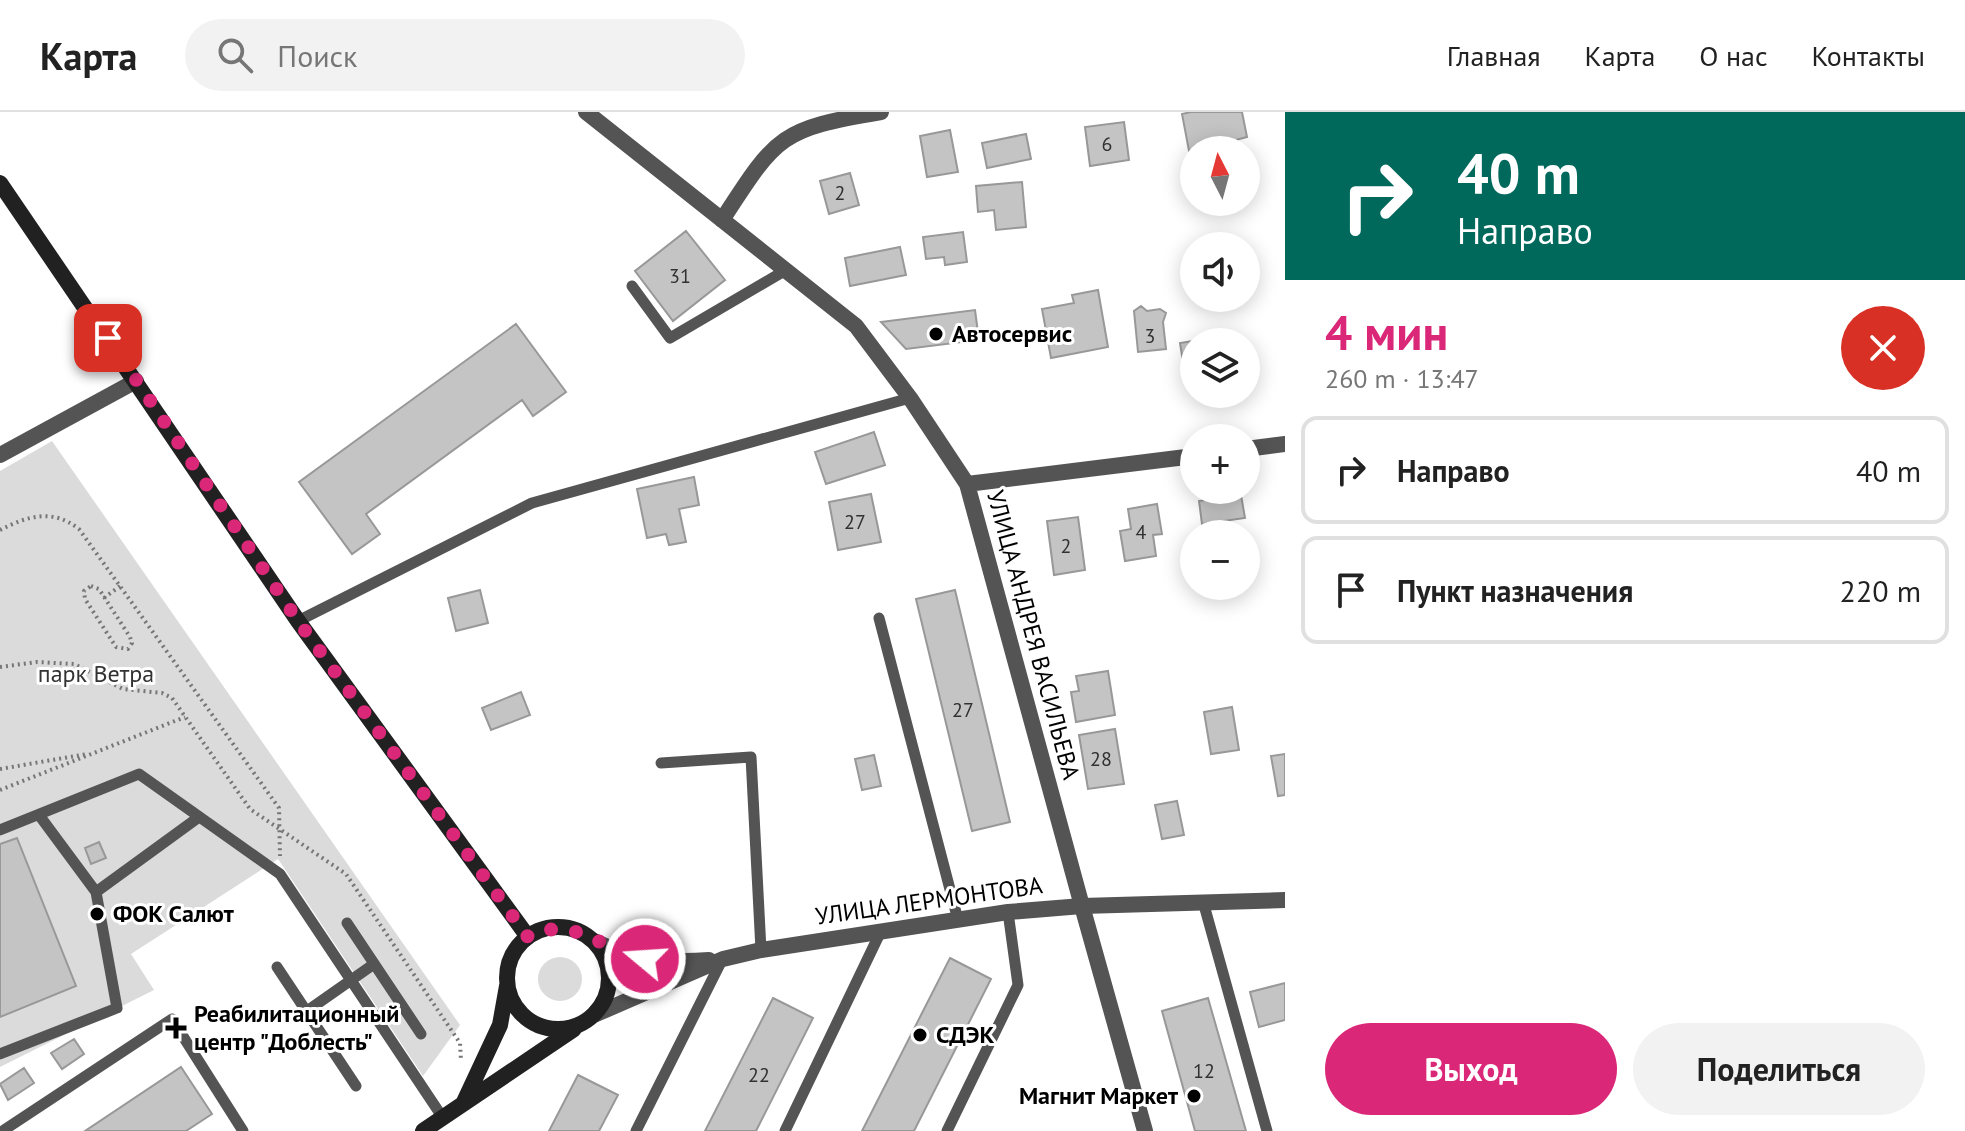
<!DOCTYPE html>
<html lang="ru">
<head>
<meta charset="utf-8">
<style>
  body { margin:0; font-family:"PT Sans",sans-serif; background:#f2f2f2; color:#222; height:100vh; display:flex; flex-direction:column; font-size:30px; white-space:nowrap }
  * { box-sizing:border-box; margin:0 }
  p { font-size:26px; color:#767676 }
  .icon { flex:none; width:44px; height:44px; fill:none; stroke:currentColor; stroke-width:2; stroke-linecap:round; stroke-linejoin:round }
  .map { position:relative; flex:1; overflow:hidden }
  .sheet { display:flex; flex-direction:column; background:#fff; width:680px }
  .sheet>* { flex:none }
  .hud { background:#00695c; color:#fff; overflow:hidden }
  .needle { width:52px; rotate:354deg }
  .buttons { position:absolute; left:1180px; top:24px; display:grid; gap:16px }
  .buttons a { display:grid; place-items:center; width:80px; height:80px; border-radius:50%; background:#fff; box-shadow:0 4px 20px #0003; font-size:40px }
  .pin { position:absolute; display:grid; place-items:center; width:68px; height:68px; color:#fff; margin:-34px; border-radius:16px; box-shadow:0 4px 12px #0006 }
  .me { position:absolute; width:88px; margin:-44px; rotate:288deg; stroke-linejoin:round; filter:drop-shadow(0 0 6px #0008) }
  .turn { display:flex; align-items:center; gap:28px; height:168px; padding:0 40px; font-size:36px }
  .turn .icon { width:104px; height:104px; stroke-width:2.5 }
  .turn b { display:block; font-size:56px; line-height:68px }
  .round { display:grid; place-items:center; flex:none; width:84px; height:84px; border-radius:42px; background:#f2f2f2 }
  .summary { display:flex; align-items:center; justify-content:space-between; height:136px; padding:0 40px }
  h1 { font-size:48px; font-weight:700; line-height:60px; color:#db2777 }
  .action { display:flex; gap:16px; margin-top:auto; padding:16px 40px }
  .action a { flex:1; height:92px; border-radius:48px; background:#db2777; color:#fff; font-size:32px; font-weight:700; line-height:92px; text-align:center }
  .action a+a { background:#f2f2f2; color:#222 }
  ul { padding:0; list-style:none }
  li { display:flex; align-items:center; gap:24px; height:108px; margin:0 16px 12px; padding:0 24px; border:4px solid #e0e0e0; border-radius:16px }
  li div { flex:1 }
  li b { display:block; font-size:30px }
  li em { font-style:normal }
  header { display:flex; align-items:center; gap:48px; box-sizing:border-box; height:112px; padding:0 40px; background:#fff; border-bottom:2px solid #e0e0e0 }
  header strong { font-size:38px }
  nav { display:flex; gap:44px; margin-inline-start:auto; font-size:28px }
  .search { width:560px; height:72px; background:#f2f2f2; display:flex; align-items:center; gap:20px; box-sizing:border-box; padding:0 28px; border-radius:44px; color:#767676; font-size:30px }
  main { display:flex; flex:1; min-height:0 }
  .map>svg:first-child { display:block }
</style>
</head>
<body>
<header>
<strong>Карта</strong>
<div class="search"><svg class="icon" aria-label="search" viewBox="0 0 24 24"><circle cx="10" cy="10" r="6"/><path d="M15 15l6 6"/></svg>Поиск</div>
<nav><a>Главная</a><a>Карта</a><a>О нас</a><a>Контакты</a></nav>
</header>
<main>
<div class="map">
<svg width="1285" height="1019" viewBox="0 0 1285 1019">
  <rect width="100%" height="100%" fill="#fff"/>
  <path fill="#dbdbdb" d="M52 329 460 913 423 964 278 747 131 842 154 878 0 955V359Z
    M538 867a22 22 0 1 1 44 0a22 22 0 1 1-44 0Z"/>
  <path fill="#c4c4c4" stroke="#989898" stroke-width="2" d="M1191 0H1242L1247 25 1232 29 1233 35 1194 38 1190 44 1182 2Z
    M1124 10 1129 48 1090 54 1085 15Z
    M950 18 958 60 927 65 920 24Z
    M1026 22 1031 47 987 56 982 31Z
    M850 61 859 93 829 102 820 69Z
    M1022 70 1026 115 996 118 994 98 978 100 976 74Z
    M686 119 725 168 673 209 635 159Z
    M963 120 967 150 945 153 944 145 926 147 923 125Z
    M900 135 906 163 850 174 845 146Z
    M1098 178 1108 235 1051 246 1042 197 1074 191 1072 183Z
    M1141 194 1147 199 1160 197 1166 201 1163 210 1166 237 1138 240 1134 199Z
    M975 198 979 228 906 237 881 210Z
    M516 212 566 280 533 304 522 288 366 402 380 422 352 442 299 370Z
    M1199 228 1194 230V255L1184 256 1180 231Z
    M874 320 885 353 826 372 815 340Z
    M694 365 699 393 679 397 686 430 669 433 666 422 647 426 637 377Z
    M871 382 881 430 838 438 829 390Z
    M1241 383 1245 406 1202 412 1199 389Z
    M1157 392 1162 422 1153 423 1156 444 1125 449 1120 419 1131 417 1128 397Z
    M1078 405 1085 458 1054 463 1047 409Z
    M480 478 488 511 456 519 448 486Z
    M955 478 1010 710 972 719 916 487Z
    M1108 559 1115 603 1076 610 1071 580 1079 579 1076 564Z
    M521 580 530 603 491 618 482 596Z
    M1232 595 1239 638 1211 642 1204 600Z
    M1115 617 1124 672 1088 677 1079 623Z
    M1285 642V683L1278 684 1271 644Z
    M874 643 881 674 862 678 855 647Z
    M1177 689 1184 723 1162 727 1155 693Z
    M17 726 76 874 0 905V732Z
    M99 730 106 746 91 752 85 736Z
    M950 846 991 867 914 1019H862Z
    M1285 871V908L1259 915 1250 880Z
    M773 886 813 906 756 1019H705Z
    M1208 886 1246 1019H1195L1162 899Z
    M74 927 84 942 62 957 51 941Z
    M181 955 212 1002 186 1019H85Z
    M24 956 34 971 8 988 0 972Z
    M578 963 618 983 599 1019H549Z"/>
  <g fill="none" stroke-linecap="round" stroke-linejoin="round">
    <path stroke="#767676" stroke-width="4" stroke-dasharray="2 4" stroke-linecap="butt" d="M0 418C28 404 52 396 79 417L279 696 280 744
      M91 474 99 477 130 525 132 531 128 537 116 535 85 487 84 479Z
      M104 486 120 474
      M0 555 37 550 74 552 123 577 162 581 172 586 250 697 346 762 460 931 461 949
      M0 657 87 642
      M0 678 185 605"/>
    <path stroke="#545454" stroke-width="11" d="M632 174 670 226 786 158
      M879 506 958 808
      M298 509 532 391 910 286
      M661 651 751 645 761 838
      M0 718 139 662 280 762 443 1006
      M96 780 199 705
      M1204 793 1267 1019
      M347 811 421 922
      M277 855 356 974
      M307 899 374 852
      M0 942 117 896 96 780 39 703
      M4 1018 172 907 243 1019
      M636 1019 722 848
      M785 1019 881 819
      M947 1019 1018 873 1008 800"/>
    <path stroke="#545454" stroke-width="16" d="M1082 794 1145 1019"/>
    <path stroke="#545454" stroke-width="16" d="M586 0 856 214 910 286 967 372 1082 794
      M722 108C777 23 780 17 881 0
      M1246 337 1285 332
      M0 343 136 269
      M967 372 1194 344"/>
    <path stroke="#545454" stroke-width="16" d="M594 829C633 848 666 851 709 848
      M594 903 723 847 761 838 1008 800 1082 794 1285 788"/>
    <path stroke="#212121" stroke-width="16" d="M0 71 298 509 528 825
      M507 866a51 51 0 1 1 102 0a51 51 0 1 1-102 0Z
      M464 990 500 913 507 874
      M423 1019 574 917"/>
  </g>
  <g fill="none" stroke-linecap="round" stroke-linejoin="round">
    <path stroke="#db2777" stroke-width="14" stroke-dasharray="0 25.2" d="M108 226 298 509 528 825C575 801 600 839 645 847"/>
  </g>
  <g fill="#000" stroke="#fff" stroke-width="3">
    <circle cx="936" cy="222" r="8"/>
    <circle cx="97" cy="802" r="8"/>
    <path d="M172 904h8v8h8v8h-8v8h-8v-8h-8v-8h8z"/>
    <circle cx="920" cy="923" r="8"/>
    <circle cx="1194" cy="984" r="8"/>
  </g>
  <g text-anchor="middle" stroke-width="6" stroke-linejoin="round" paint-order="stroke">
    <g font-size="20" fill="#313131">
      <text x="1107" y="39">6</text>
      <text x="840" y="88">2</text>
      <text x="680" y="171">31</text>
      <text x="1150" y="231">3</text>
      <text x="855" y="417">27</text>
      <text x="1141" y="427">4</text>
      <text x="1066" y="441">2</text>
      <text x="963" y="605">27</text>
      <text x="1101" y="654">28</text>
      <text x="1204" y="966">12</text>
      <text x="759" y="970">22</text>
    </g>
    <g font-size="24" font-weight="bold" fill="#000" stroke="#fff" text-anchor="start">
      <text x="952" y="230">Автосервис</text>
      <text x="113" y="810">ФОК Салют</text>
      <text x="194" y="910">Реабилитационный<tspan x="194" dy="28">центр "Доблесть"</tspan></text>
      <text x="936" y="931">СДЭК</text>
      <text x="1178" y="992" text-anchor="end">Магнит Маркет</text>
    </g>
    <g font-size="24" fill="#000" stroke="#fff">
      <text transform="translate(1033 523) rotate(75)" y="8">УЛИЦА АНДРЕЯ ВАСИЛЬЕВА</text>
      <text transform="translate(929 789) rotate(-8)" y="8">УЛИЦА ЛЕРМОНТОВА</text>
    </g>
    <g font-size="24" fill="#323232" stroke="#fff">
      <text x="96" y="570">парк Ветра</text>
    </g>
  </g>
</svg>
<div class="buttons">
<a><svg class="needle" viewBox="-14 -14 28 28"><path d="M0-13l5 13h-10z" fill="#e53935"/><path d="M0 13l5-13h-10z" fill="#767676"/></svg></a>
<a><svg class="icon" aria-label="sound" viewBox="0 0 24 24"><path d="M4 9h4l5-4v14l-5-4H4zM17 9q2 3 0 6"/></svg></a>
<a><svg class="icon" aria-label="layers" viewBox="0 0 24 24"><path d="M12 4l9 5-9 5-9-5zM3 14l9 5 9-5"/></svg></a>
<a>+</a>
<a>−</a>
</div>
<div class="pin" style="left:108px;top:226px;background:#d93025"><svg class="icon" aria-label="arrive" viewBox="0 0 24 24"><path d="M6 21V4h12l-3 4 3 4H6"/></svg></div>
<svg class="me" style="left:645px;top:847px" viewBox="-20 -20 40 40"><circle r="17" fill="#db2777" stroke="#fff" stroke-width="3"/><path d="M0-11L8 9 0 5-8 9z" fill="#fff"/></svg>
</div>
<section class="sheet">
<div class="hud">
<div class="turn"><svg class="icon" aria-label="right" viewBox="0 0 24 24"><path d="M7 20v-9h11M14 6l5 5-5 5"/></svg><div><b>40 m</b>Направо</div></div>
</div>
<div class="summary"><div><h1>4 мин</h1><p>260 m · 13:47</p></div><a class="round" style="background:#d93025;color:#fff"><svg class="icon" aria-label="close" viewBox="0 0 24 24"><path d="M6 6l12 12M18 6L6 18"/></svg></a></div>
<ul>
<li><svg class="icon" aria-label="right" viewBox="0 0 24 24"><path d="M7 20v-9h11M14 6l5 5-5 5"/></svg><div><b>Направо</b></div><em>40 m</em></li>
<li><svg class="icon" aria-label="arrive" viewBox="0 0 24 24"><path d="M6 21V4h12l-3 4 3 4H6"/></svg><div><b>Пункт назначения</b></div><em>220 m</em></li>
</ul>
<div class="action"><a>Выход</a><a>Поделиться</a></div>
</section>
</main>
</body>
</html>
